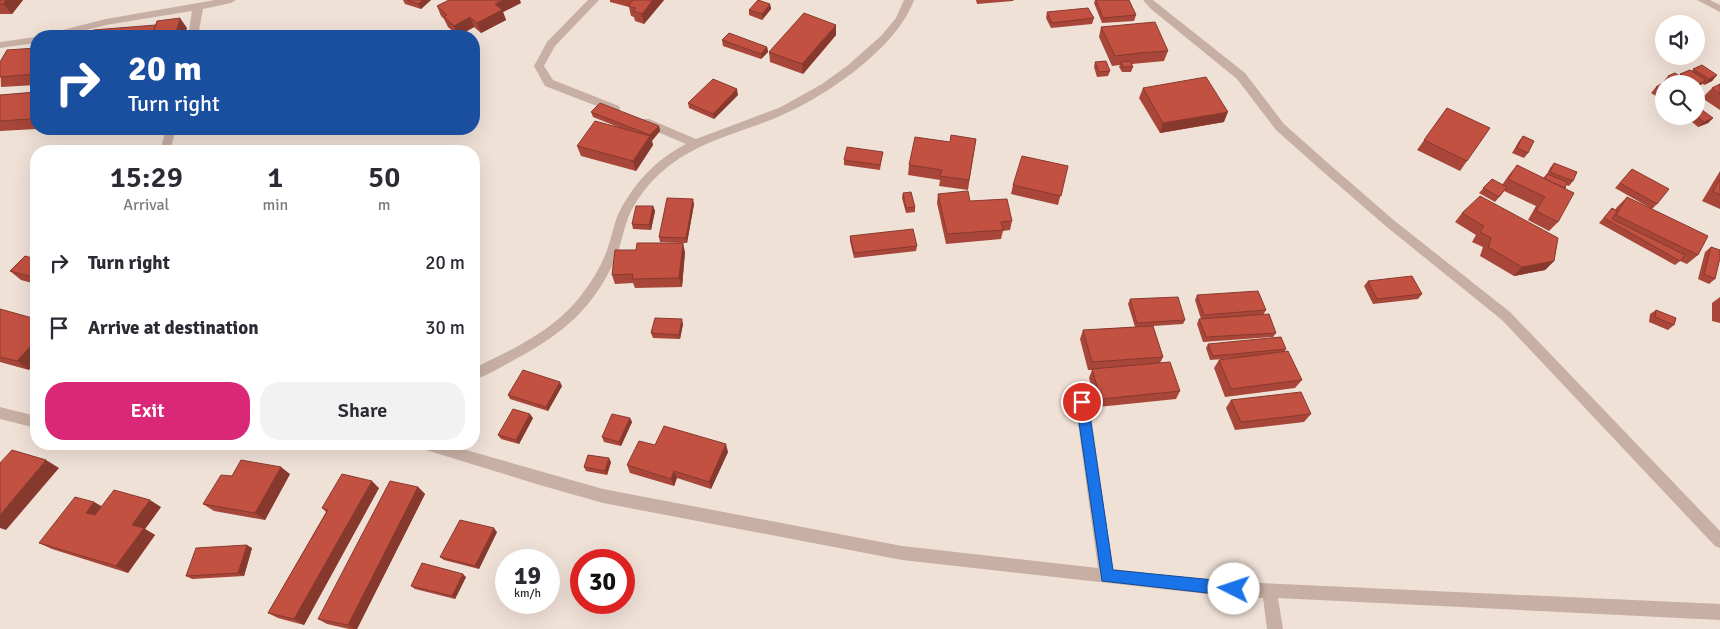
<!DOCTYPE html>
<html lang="en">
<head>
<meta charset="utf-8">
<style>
  body { margin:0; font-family:Signika,sans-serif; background:#f2f2f3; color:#2b2b33; height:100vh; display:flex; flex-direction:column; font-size:19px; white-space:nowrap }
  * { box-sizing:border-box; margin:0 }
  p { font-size:16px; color:#7c7c81 }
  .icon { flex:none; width:28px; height:28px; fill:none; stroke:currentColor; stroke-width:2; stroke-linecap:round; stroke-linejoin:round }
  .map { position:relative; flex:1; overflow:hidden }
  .sheet { position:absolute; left:30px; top:145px; width:450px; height:305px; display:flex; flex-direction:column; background:#fff; border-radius:20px; box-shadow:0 5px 20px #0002 }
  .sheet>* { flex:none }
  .banner { position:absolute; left:30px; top:30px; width:450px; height:105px; border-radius:20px; box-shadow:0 5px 20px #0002; background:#1a4fa0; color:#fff; overflow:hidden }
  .tools { position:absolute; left:1655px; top:15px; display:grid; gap:10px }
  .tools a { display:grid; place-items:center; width:50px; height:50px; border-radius:50%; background:#fff; box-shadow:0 5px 20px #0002; font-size:25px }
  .speed { position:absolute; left:495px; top:549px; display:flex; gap:10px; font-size:25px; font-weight:700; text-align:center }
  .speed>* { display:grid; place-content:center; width:65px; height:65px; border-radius:50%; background:#fff; box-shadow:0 5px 20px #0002; line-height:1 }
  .speed small { font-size:12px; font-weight:400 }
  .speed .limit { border:8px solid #d22; background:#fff; color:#111 }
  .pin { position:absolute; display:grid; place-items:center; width:42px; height:42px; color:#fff; margin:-21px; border:2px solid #fff; border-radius:50%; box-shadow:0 1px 5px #0007 }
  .me { position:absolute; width:55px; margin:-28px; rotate:274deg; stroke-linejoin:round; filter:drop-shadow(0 0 4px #0008) }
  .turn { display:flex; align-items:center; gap:18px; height:105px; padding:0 15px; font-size:22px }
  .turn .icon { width:65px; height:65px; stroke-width:2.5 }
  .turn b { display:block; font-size:35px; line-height:42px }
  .eta { display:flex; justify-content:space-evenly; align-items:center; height:85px; text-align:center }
  .eta b { font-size:30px; font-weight:600; line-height:35px }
  .primary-button { display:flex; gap:10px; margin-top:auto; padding:10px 15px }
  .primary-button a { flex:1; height:58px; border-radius:20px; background:#db2777; color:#fff; font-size:20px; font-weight:600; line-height:58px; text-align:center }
  .primary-button a+a { background:#f2f2f3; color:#2b2b33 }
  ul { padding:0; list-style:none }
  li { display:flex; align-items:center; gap:15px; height:65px; padding:0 15px }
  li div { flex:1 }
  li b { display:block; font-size:19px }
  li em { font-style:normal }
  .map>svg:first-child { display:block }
</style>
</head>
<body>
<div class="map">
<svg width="1720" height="629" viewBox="0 0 1720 629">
  <rect width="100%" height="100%" fill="#f0e1d7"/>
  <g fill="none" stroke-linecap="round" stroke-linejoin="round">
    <path fill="#c7afa3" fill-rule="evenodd" d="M215 0H236L231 3 203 9 198 36H188L192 11 106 25 63 36H46L47 34 106 19Z
      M588 0H599L555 46 544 66 553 80 619 106 620 109 619 112 615 113 545 86 534 66 547 42Z
      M904 0H914C896 50 821 100 773 119 735 134 695 143 664 170 649 182 635 201 628 218 623 231 621 245 616 258 592 310 564 333 514 360 502 367 488 375 474 380V368C514 349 559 328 585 290 594 278 602 264 607 250 611 239 613 228 617 217 631 186 656 159 686 144L641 125 640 122 641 119H649L696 139 781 107 822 84 847 66 881 36 896 18Z
      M1143 0H1153L1245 73 1284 124 1329 164 1396 222 1510 312 1720 531V548L1715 546 1502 320 1388 228 1321 170 1276 130 1237 79 1151 9Z
      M1697 0H1710L1720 5V12Z
      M36 37V43L0 48V42Z
      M166 129H176L170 151H160Z
      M1082 396 1087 398 1089 402 1113 569 1216 581 1720 604V620L1278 598 1283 629H1267L1263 598 1216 595 902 560 603 503 543 486 426 450 421 448 419 444H445L603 489 902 546 1098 568 1075 402 1077 398Z
      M0 407 36 416V428L0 419Z"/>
  </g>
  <path fill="#a74639" d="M0 0H23L12 14H0Z
    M403 0H431L421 9 405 4Z
    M610 0H664L644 24 635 21 634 17 631 16 629 7 610 2Z
    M976 0H1014L1013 1 977 4Z
    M1095 0H1129L1136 15 1134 21 1102 23 1094 3Z
    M521 3 503 12 506 20 481 33 474 27 458 36 448 27 444 19 441 16 437 6Z
    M770 4 771 9 762 20 749 15V10Z
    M1047 12 1094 18 1092 24 1051 28 1046 18Z
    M1101 27 1168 51 1164 61 1132 64 1133 67 1131 72H1122L1119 67 1120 65 1112 66 1099 37Z
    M836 35 803 74 770 62 769 52Z
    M722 40 767 47 768 52 761 59 723 46Z
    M36 48V85L1 87 0 62Z
    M1095 62 1110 71 1108 76 1097 77 1094 67Z
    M1693 69 1717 75 1712 81 1704 85 1702 83 1697 87 1700 90 1696 93V84H1664V101L1651 93 1656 87 1664 82H1663L1668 76H1679L1680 74 1692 71Z
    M1720 84V110L1702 98 1712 88Z
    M1143 88 1224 122 1160 133 1139 98Z
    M36 92V129L0 131V95Z
    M738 95 714 119 689 108 688 103Z
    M1696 107 1713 118 1708 123 1698 127 1685 116H1696Z
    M1447 108 1467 161 1460 171 1417 150Z
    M591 112 659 126 660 131 652 140 653 145 636 171 581 156 577 146 618 127 593 117Z
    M1523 136 1528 153 1524 158 1512 153 1519 141Z
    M976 139 968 190 939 186 940 180 908 175 909 165 950 142Z
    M883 152 882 157 880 170 844 165V160Z
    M1554 163 1573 181 1569 186 1566 185 1558 222 1549 231 1528 220 1536 206 1504 191 1495 202 1479 193 1492 179 1502 185 1509 175 1517 165 1543 178 1547 174 1550 168Z
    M1068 166 1058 205 1011 194 1013 185Z
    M1632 169 1657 204 1652 209 1615 188Z
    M1720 171V209L1702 201Z
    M903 193 915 207V212L906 213 902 198Z
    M938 194 970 201 1012 221 1010 230 1003 231 1001 239 946 244 937 203Z
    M1627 197 1698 255 1687 264 1680 261 1675 265 1599 223 1612 208 1615 210 1617 207Z
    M694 204 687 243 660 242 659 237Z
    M653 206 655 211 651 230 633 229 632 224Z
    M1462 213 1554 261 1545 270 1514 276 1480 256 1483 247 1472 242 1476 235 1455 222Z
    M850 236 917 246 916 251 854 258 850 241Z
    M1711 247 1715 279 1709 284 1698 279 1705 252Z
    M685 252 682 287 635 288 633 283 615 284 612 275Z
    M36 259V284L21 280 10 271Z
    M1368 281 1422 294 1418 299 1373 304 1364 286Z
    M1197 295 1266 310 1263 315 1276 333 1273 337 1203 342 1197 324 1199 319H1201L1195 300Z
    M1720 297V323L1712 321V303Z
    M1130 299 1185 320 1183 324 1153 326 1163 357 1160 363 1180 391 1176 399 1098 407 1089 378 1092 370H1088L1080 339 1083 330 1135 327 1128 304Z
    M0 309 29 370 0 362Z
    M1656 310 1674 325 1668 330 1649 322 1650 314Z
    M683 324 680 339 653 338 651 333Z
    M1208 344 1286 349 1284 352 1302 380 1295 388 1225 397 1214 368 1219 360 1236 358 1210 360 1206 348Z
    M562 386 548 411 510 399 508 395Z
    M1231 400 1311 414 1304 422 1235 430 1226 408Z
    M533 418 519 444 501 439 498 435Z
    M630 418 632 422 621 446 604 442 602 437Z
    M655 445 728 452 711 489 677 478 674 486 630 473 627 465Z
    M611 462 607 475 586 471 584 467Z
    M290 474 265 520 214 511 203 504 232 476Z
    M418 487 425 494 357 629H349L327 624 318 619Z
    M379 488 304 625 278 618 268 613 326 512 322 508Z
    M94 502 101 506 161 507 145 529 155 535 128 573 52 549 39 543Z
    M497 532 479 569 444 560 440 557Z
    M252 548 244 576 192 579 186 576Z
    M466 577 455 599 415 589 411 586Z"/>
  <path fill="#88392e" d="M6 0H23L12 14 3 4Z
    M423 0H431L421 9 418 4Z
    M503 0H520L521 3 503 12 506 20 481 33 477 23 495 4Z
    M653 0H664L644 24 642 14Z
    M770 4 771 9 762 20V14Z
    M470 17 474 27 458 36 454 26Z
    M180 18 187 28 185 36H175Z
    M836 25V35L803 74 802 64Z
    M767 47 768 52 761 59V54Z
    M1717 75 1712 81 1704 85 1709 79Z
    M1706 80 1701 85 1696 88 1697 85Z
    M737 89 738 95 714 119 713 114Z
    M36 106V125L30 119Z
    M1228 112 1224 122 1160 133 1163 123Z
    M1713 118 1708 123 1698 127 1704 122Z
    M659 126 660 131 652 141 650 135Z
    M650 136 653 145 636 171 633 161Z
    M693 199 694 204 687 243 686 238Z
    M653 206 655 211 651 230 649 225Z
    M683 243 685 252 682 287 679 278Z
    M1554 261 1545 270 1514 276 1522 267Z
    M682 319 683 324 680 339 679 335Z
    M36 340V361L29 370 17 361Z
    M560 382 562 386 548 411 546 407Z
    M530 414 533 418 519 444 516 440Z
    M630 418 632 422 621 446 619 442Z
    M726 444 728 452 711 489 709 482Z
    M609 458 611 462 607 475 605 471Z
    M46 460 59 468 6 530 0 528V515Z
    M281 467 290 474 265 520 255 513Z
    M674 471 677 478 674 486 671 479Z
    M372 481 379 488 304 625 294 619Z
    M418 487 425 494 357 629H354L348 625Z
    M150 500 161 507 145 529 155 535 128 573 116 566 132 525Z
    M94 502 106 509 98 520 86 513Z
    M494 528 497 532 479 569 475 566Z
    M247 545 252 548 244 576 238 573Z
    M463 574 466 577 455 599 452 596Z"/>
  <path fill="#c25142" stroke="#88392e" d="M0 0H6L3 4H0Z
    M407 0H423L418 4Z
    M449 0H503L495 4 502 10 477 23 470 17 454 26 444 17 447 15 437 6Z
    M633 0H653L642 14 633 11 636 8 628 6Z
    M758 0 770 4 762 14 749 10Z
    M1096 0H1129L1136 15 1103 18Z
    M1088 8 1094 18 1052 23 1047 12Z
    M804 13 836 25 802 64 769 52Z
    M180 18 175 36H152L157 21Z
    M1155 22 1168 51 1139 53 1115 56 1101 27Z
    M156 25 152 36H91L93 30Z
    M729 33 767 47 761 54 722 40Z
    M36 48V74L0 77V62L7 50Z
    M1106 61 1110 71 1099 72 1095 62Z
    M1130 61 1133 67H1123L1121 62Z
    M1702 65 1717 75 1709 79 1693 69Z
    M1690 70 1706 80 1697 85 1696 84H1695L1680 74Z
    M1675 73 1691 84H1679L1668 76Z
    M1206 77 1228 112 1163 123 1143 88Z
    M713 79 737 89 713 114 688 103Z
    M1664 82 1666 84H1664V92L1656 87Z
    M1720 84V94L1712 88Z
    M36 92V106L30 119 0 121V95Z
    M600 103 659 126 650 135 591 112Z
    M1696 107H1698L1713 118 1704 122 1696 116Z
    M1447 108 1490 128 1467 161 1424 140Z
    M595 121 650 136 633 161 577 146Z
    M951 135 976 139 969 180 940 176 942 170 909 165 915 137 950 142Z
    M1523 136 1534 141 1528 153 1517 148Z
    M847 147 883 152 880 165 844 160Z
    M1022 156 1068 166 1061 196 1013 185Z
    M1554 163 1577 172 1573 181 1550 172Z
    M1517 165 1574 193 1558 222 1536 211 1545 197 1508 179Z
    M1632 169 1669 189 1657 204 1620 183Z
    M1547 174 1567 182 1565 188 1545 179Z
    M1492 179 1507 187 1499 197 1483 188Z
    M1720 179V195L1713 191Z
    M968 191 970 201 1007 199 1012 221 1001 222 1003 230 947 234 938 194Z
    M911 192 915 207 906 208 903 193Z
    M1480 196 1558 238 1554 261 1522 267 1488 247 1491 238 1480 232 1484 226 1462 213Z
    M1627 197 1708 236 1698 255 1616 215Z
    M667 198 693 199 686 238 659 237Z
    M636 206H653L649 225 632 224Z
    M1612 208 1617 211 1612 219 1685 255 1680 261 1604 218Z
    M913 229 917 246 854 253 850 236Z
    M637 243H683L679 278 632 279 633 274 612 275 615 250H636Z
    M1711 247 1720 250V258L1715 279 1704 274Z
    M25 256 36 259V278L10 271Z
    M1412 276 1422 294 1377 299 1368 281Z
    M1258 291 1266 310 1204 315 1197 295Z
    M1178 297 1185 320 1137 323 1130 299Z
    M36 302V309L32 308Z
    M0 309 36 319V340L17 361 0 357Z
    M1656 310 1676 318 1674 325 1655 317Z
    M1269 314 1276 333 1206 337 1199 319Z
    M655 318 682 319 679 335 651 333Z
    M1153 326 1163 357 1092 362 1083 330Z
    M1281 337 1286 349 1213 356 1208 344Z
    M1288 351 1302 380 1231 389 1219 360Z
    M1170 362 1180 391 1101 399 1092 369Z
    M523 370 560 382 546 407 508 395Z
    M1301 392 1311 414 1241 422 1231 400Z
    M513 409 530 414 516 440 498 435Z
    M612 414 630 418 619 442 602 437Z
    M664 426 726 444 709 482 674 471 671 479 627 465 639 441 655 445Z
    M12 450 46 460 0 515V463Z
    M588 455 609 458 605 471 584 467Z
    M241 460 281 467 255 513 203 504 221 475 232 476Z
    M342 474 372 481 294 619 268 613 328 510 322 508Z
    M390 481 418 487 348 625 318 619Z
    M114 490 150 500 132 525 144 528 116 566 39 543 75 497 94 502 86 513 95 515Z
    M460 520 494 528 475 566 440 557Z
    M247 545 238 573 186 576 196 548Z
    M422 563 463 574 452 596 411 586Z"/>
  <path fill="#1a73e8" stroke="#114b97" d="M1082 397 1087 398 1088 402 1113 570 1234 582 1238 584 1240 589 1238 594 1234 596 1102 581 1076 402 1078 398Z"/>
</svg>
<div class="tools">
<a><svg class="icon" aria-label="sound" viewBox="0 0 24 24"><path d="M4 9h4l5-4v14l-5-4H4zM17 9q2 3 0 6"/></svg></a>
<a><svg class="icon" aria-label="search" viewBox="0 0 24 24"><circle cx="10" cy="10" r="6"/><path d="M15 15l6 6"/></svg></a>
</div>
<div class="speed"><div>19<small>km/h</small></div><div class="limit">30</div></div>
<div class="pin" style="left:1082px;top:402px;background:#d93025"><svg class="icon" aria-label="arrive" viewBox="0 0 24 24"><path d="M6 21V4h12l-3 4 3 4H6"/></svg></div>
<svg class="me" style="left:1234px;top:589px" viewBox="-20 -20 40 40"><circle r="19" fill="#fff"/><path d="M0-13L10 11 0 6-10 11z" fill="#1a73e8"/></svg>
<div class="banner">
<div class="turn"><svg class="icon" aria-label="right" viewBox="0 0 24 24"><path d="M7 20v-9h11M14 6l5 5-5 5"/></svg><div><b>20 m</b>Turn right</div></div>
</div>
<section class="sheet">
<div class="eta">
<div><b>15:29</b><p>Arrival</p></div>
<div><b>1</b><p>min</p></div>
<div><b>50</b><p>m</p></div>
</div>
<ul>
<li><svg class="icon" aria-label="right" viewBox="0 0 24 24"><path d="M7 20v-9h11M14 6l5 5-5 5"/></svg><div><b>Turn right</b></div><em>20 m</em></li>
<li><svg class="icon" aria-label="arrive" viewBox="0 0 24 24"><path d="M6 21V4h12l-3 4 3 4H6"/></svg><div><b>Arrive at destination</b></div><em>30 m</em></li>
</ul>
<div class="primary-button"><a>Exit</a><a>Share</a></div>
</section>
</div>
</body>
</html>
